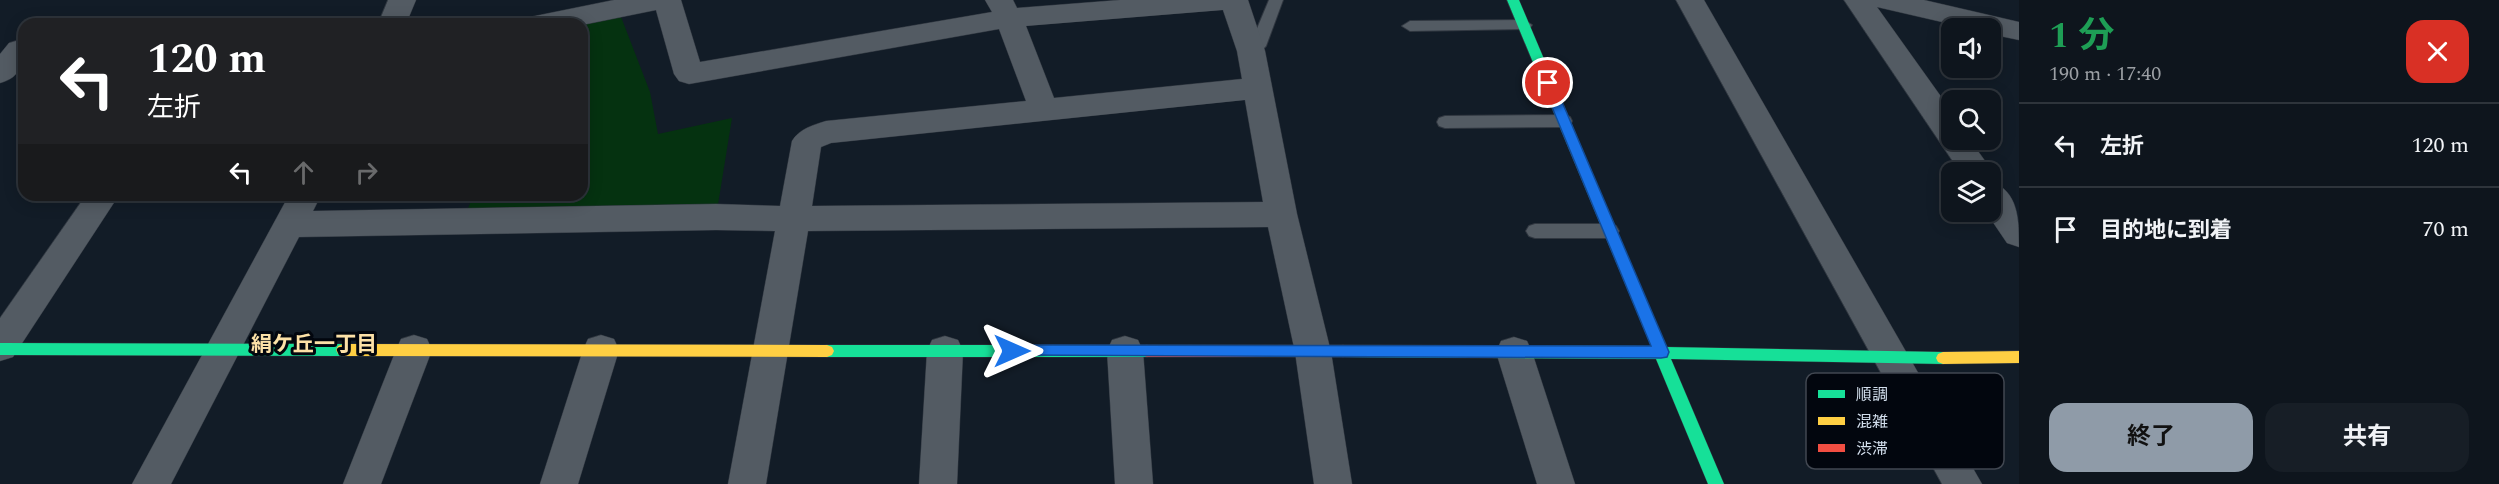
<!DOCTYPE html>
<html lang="ja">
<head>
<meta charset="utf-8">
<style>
  body { margin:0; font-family:Spectral,"Noto Sans JP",serif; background:#171e26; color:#f1f3f6; height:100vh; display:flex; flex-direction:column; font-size:22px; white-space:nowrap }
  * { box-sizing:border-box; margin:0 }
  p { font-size:20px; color:#9b9fa4 }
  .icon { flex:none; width:33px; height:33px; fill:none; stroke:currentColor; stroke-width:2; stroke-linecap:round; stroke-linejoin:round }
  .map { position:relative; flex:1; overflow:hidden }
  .drawer { display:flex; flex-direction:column; background:#0e151d; width:480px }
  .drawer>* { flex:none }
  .guide { position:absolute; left:18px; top:18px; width:570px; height:183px; border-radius:18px; box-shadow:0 3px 15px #0003,0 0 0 2px #2e343b; background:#202124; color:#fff; overflow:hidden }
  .controls { position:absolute; left:1941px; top:18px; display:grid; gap:12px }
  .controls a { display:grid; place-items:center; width:60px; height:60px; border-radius:12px; background:#0e151d; box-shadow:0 3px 15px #0003,0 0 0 2px #2e343b; font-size:30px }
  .pin { position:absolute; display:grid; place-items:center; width:51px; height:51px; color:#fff; margin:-26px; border:3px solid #fff; border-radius:50%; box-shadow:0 2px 6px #0007 }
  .me { position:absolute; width:66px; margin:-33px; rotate:90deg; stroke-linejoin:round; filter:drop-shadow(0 0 4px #0008) }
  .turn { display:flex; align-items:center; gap:21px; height:126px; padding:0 30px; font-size:27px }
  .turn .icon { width:78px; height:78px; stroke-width:2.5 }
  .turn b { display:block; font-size:42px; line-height:51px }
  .lanes { display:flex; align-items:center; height:57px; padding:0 30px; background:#0003; justify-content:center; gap:30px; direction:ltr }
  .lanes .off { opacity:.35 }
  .round { display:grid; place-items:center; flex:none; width:63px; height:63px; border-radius:18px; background:#171e26 }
  .overview { display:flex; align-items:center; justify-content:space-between; height:102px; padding:0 30px }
  h1 { font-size:36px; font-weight:700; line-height:45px; color:#1e9e55 }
  .button { display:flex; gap:12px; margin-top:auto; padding:12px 30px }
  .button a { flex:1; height:69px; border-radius:18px; background:#8f9ba8; color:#111; font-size:24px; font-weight:700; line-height:69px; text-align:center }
  .button a+a { background:#171e26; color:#f1f3f6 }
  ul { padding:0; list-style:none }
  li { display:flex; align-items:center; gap:18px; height:84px; padding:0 30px; border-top:2px solid #2e343b }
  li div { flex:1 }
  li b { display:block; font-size:22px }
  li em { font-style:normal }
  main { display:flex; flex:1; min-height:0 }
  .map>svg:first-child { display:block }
</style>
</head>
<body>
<main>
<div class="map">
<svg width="2019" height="484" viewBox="0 0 2019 484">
  <rect width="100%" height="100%" fill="#121c27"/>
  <path fill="#053210" d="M618 9 650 92 658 134 732 118 716 217 463 222 473 195H582V24Z"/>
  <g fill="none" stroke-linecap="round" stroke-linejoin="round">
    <defs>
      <path id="lane" d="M1269 0H1283L1266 46 1257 55H1245L1243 51 1251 43Z
        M1524 20 1532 25 1529 29 1410 31 1402 26 1410 21Z
        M1564 115 1570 117 1572 121 1570 125 1564 127 1445 128 1439 126 1437 122 1439 118 1445 116Z
        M1535 224H1610L1616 226 1619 231 1616 236 1610 238H1535L1529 236 1526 231 1529 226Z"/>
      <path id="street" d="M388 0H416L406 24H378Z
        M614 0H681L700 62 992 12 985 0H1013L1017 8 1120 0H1248L1265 51 1297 214 1331 352 1352 484H1314L1295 352 1268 227 808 231 766 484H728L775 231 716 230 299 237 171 484H132L289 195H321L313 211 716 204 780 206 792 141C799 129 813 125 826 121L1026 101 999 29 689 84 679 81 674 74 656 10 582 25 526 24 530 17 540 15ZM1223 10 1237 51 1242 79 1054 98 1026 26ZM1245 100 1263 202 812 206 821 147 831 143Z
        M1676 0H1704L1982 484H1942Z
        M1844 0H1924L2019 22V40L1990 34V28H1968L1877 7 1952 112V140H1970L1993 172 1990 176V172H1960Z
        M19 40 24 42C24 62 22 77 0 83V54L9 43Z
        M1990 181C2019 191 2019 220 2019 247L2007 243 1986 212H1990Z
        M86 195H119L13 357 0 361V318Z
        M414 335 427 339 432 350 381 484H343L396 350 401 339Z
        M601 335 614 339 619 350 578 484H540L583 350 588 339Z
        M945 336 958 340 963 351 957 484H919L927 351 932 340Z
        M1125 336 1138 340 1143 351 1153 484H1115L1107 351 1112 340Z
        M1514 337 1527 341 1532 352 1575 484H1537L1496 352 1501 341Z"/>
      <path id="fast" d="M1507 0H1519L1666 347 1943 352 1948 354 1950 358 1948 362 1943 364 1671 359 1724 484H1708L1656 359 1343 357 1338 355 1336 351 1338 347 1343 345 1651 346Z
        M0 343 343 344 348 346 350 350 348 354 343 356 0 355Z
        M827 345H1147L1152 347 1154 351 1152 355 1147 357H827L822 355 820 351 822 347Z"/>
      <path id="slow" d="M343 344 827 345 832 347 834 351 832 355 827 357 343 356 338 354 336 350 338 346Z
        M2019 351V363L1943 364 1938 362 1936 358 1938 354 1943 352Z"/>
      <path id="jam" d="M1147 345H1343L1348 347 1350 351 1348 355 1343 357H1147L1142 355 1140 351 1142 347Z"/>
    </defs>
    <use href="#lane" stroke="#303740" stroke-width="2"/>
    <use href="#street" stroke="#303740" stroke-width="1"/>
    <use href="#fast" stroke="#303740" stroke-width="1"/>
    <use href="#slow" stroke="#303740" stroke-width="1"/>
    <use href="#jam" stroke="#303740" stroke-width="1"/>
    <use href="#lane" fill="#535b63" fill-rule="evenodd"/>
    <use href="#street" fill="#535b63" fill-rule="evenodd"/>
    <use href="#fast" fill="#16e098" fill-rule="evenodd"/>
    <use href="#slow" fill="#ffcf43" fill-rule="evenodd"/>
    <use href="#jam" fill="#f24e42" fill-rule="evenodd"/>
  </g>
  <path fill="#1a73e8" stroke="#114b97" stroke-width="1.5" d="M1548 78 1554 83 1669 352 1667 357 1661 358 1007 355 1005 351 1007 346 1012 345 1651 346 1542 83Z"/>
  <g text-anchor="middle" stroke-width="6" stroke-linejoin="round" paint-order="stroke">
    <g font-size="21" font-weight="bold" fill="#fce1a7" stroke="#02060e">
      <text x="314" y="351">絹ケ丘一丁目</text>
    </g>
  </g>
  <rect x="1806" y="373" width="198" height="96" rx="9" fill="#02060e" stroke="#414751" stroke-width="1.5"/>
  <rect x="1818" y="390" width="27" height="8" fill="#16e098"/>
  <rect x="1818" y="417" width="27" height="8" fill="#ffcf43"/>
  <rect x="1818" y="444" width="27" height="8" fill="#f24e42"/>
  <g font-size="16" fill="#d3dfed">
    <text x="1856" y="400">順調</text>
    <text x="1856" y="427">混雑</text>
    <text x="1856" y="454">渋滞</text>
  </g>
</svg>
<div class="controls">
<a><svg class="icon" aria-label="sound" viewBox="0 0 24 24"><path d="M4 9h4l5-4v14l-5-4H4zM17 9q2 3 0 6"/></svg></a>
<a><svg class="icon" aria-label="search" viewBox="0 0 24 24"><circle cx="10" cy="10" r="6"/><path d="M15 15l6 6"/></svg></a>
<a><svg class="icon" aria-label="layers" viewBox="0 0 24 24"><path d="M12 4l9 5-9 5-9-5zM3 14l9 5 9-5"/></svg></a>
</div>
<div class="pin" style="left:1548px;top:83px;background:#d93025"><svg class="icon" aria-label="arrive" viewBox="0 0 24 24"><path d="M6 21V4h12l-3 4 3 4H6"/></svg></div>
<svg class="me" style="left:1012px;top:351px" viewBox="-20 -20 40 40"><path d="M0-17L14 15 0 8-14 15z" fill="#1a73e8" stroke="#fff" stroke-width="4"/></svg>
<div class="guide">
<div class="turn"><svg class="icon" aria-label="left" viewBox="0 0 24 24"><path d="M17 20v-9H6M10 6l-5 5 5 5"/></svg><div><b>120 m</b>左折</div></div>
<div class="lanes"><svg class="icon" aria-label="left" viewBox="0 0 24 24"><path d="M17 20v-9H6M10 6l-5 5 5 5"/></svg><svg class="icon off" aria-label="ahead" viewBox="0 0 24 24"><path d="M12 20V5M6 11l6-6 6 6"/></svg><svg class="icon off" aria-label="right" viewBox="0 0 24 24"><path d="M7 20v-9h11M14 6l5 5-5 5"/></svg></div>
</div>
</div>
<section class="drawer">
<div class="overview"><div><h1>1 分</h1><p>190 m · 17:40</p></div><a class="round" style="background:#d93025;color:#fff"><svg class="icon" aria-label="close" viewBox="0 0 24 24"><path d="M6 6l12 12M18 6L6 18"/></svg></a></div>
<ul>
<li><svg class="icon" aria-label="left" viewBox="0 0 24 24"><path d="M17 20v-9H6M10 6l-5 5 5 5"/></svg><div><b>左折</b></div><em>120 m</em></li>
<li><svg class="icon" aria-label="arrive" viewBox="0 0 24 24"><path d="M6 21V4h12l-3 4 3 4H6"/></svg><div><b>目的地に到着</b></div><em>70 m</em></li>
</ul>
<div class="button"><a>終了</a><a>共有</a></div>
</section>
</main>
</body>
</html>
